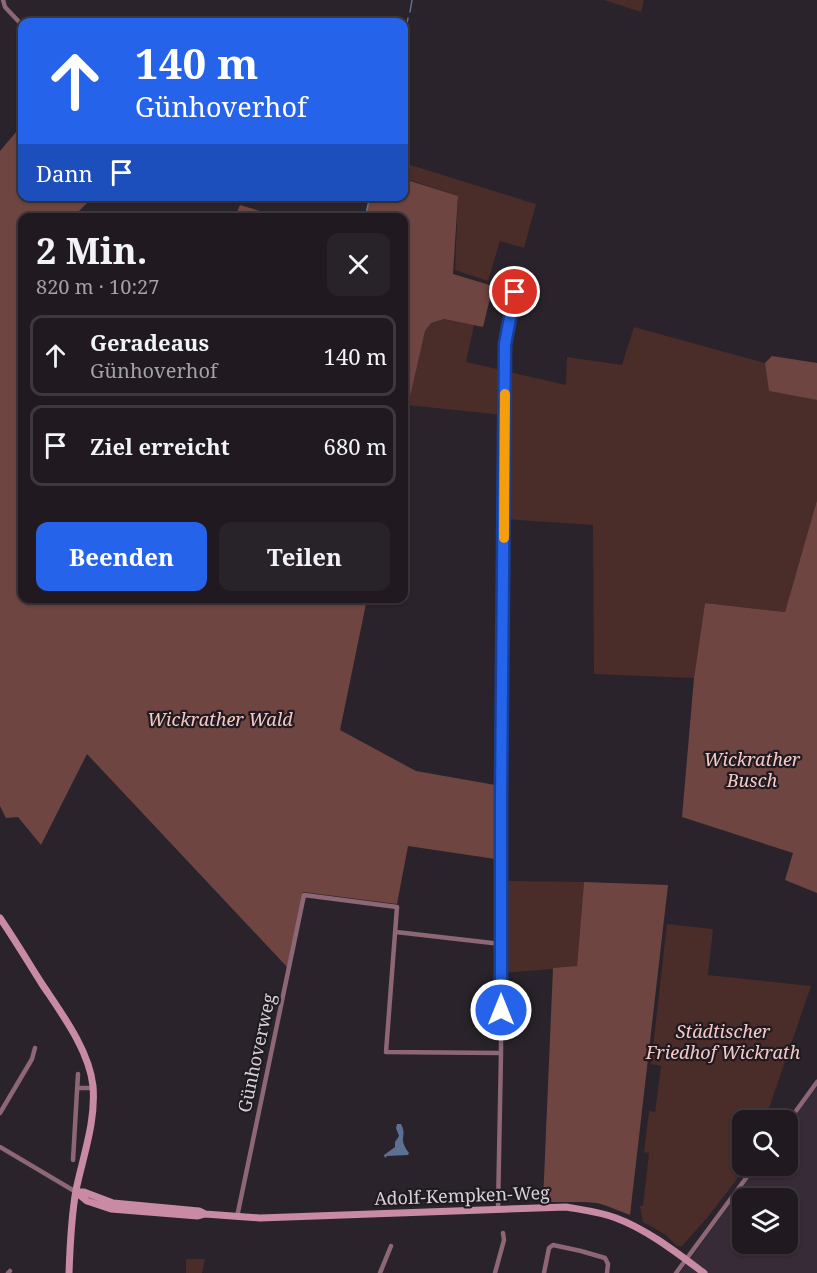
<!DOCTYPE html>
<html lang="de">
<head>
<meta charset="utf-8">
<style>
  body { margin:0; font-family:"Noto Serif",serif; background:#282329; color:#f1f3f6; height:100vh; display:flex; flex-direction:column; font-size:22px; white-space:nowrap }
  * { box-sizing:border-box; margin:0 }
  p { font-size:20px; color:#a2a1a5 }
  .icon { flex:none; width:33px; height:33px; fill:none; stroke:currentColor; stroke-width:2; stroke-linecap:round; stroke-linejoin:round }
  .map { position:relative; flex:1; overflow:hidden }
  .panel { position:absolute; left:18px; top:213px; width:390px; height:390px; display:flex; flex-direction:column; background:#201a20; border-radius:12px; box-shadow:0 2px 4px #0004,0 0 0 2px #3d383e }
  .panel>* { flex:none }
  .guide { position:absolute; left:18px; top:18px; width:390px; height:183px; border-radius:12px; box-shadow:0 2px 4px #0004,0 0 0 2px #3d383e; background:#2563eb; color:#fff; overflow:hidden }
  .controls { position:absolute; left:732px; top:1110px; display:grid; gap:12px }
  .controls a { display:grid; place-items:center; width:66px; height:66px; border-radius:12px; background:#201a20; box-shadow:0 2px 4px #0004,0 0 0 2px #3d383e; font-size:30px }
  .pin { position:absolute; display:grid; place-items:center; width:51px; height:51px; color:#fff; margin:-26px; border:3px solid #fff; border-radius:50%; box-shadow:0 2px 6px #0007 }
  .me { position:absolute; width:66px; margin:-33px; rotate:0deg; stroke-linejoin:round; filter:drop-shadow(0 0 4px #0008) }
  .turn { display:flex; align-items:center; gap:21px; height:126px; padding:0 18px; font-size:27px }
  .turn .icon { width:78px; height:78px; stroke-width:2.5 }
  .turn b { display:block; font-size:42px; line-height:51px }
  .then { display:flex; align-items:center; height:57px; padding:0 18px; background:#0003; gap:12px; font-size:22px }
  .round { display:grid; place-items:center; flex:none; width:63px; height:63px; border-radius:12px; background:#282329 }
  .headline { display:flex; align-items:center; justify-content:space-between; height:102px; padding:0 18px }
  h1 { font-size:36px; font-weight:700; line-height:45px }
  .cta { display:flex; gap:12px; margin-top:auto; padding:12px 18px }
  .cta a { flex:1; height:69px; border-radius:12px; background:#2563eb; color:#fff; font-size:24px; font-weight:700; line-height:69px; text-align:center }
  .cta a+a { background:#282329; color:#f1f3f6 }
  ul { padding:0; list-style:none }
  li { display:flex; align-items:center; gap:18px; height:81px; margin:0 12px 9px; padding:0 6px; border:3px solid #3d383e; border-radius:12px }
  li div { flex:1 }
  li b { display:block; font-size:22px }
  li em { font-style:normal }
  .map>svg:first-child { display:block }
</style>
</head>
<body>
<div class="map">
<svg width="817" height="1273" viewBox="0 0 817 1273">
  <rect width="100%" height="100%" fill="#2a232b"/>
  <path fill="#362b37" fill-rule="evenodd" d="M817 1086V1273H680L758 1166H788V1126ZM742 1198H788V1244H742Z"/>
  <path fill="#4a2c29" d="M604 0H644L641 12Z
    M404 163 536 204 524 248 500 241 488 281 455 270 458 196 404 178Z
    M444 319 474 325 466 362 566 385 567 357 622 365 634 327 765 363 770 391 817 400V500L785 612 705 603 694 678 594 674 593 525 505 519 503 415 407 405 425 331 431 323Z
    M502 881 584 882 577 967 503 973Z
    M667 924 713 929 708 975 811 986 765 1120H742V1166H747L707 1218 682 1246H677L666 1235 643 1222 640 1206H643L649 1153 644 1152 649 1111 655 1112 661 1066 651 1064Z
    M186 1259H205L202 1273H186Z"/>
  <path fill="#6e4540" d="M22 125V196L93 197 73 217 22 218V598L367 599 340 730 416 771 501 786 502 860 408 846 397 904 303 892 287 967 87 754 41 845 18 817 6 818 0 806V151Z
    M404 179 458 196 453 274 493 286 483 327 444 319 431 323 425 331 404 423V218L365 217 370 197 404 196Z
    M240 205 280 217H235Z
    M772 356 817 363V400L769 391 765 363Z
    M817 500V893L785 880 793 853 682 817 694 678 705 603 785 612Z
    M584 882 668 885 630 1215 607 1206 597 1203 584 1202H543L553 968 577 966Z"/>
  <path fill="#5b7092" d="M397 1124H401C408 1137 397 1137 409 1153L408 1155 387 1156 385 1158 384 1155 395 1147V1142L399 1136 396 1128Z"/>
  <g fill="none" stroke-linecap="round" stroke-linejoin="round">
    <path stroke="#5b7092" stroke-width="1.5" d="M410 12 412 0
      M404 40 408 18
      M365 218 370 196"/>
    <path stroke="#8d6775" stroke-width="4.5" d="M3 0 5 7 22 25
      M396 932 501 944
      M77 1088H93
      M0 1113 32 1059 35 1048
      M788 1122 817 1082
      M0 1147 76 1192
      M73 1160 78 1074
      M498 1209 501 1053V798L505 344 515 292
      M237 1217 304 895 397 907 386 1052 501 1053
      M8 1273 10 1271
      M380 1273 391 1246
      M495 1273 504 1240 503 1233
      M544 1273 549 1248 553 1245 581 1251 605 1258 608 1264 607 1273
      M676 1273 755 1166"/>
    <path stroke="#c88ba3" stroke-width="7" d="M0 918C15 940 28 962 42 984 62 1014 89 1050 93 1086 96 1122 83 1156 76 1190 71 1218 70 1245 69 1273
      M76 1192H84L113 1203 199 1211 205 1214 260 1218 566 1207C583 1210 600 1212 616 1218 648 1230 677 1253 704 1273
      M76 1192 87 1201 111 1209 198 1216 205 1214"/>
  </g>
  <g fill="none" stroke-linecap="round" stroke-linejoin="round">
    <defs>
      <path id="route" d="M501 1010V798L505 344 515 292"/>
    </defs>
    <use href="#route" stroke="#184099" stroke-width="15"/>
    <use href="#route" stroke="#2563eb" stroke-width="10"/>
    <path stroke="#f59e0b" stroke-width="10" d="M504 538 505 394"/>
  </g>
  <g text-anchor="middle" stroke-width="4.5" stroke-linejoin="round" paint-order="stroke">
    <g font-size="18" font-style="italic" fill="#f7c9c4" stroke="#201a21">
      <text x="220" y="726">Wickrather Wald</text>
      <text x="752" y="766">Wickrather<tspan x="752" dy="21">Busch</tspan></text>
      <text x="723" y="1038">Städtischer<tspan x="723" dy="21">Friedhof Wickrath</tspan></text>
    </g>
    <g font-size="18" fill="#d5d1d6" stroke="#201a21">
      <text transform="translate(257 1053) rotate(-78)" y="6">Günhoverweg</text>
      <text transform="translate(462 1196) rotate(-2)" y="6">Adolf-Kempken-Weg</text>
    </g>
  </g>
</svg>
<div class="controls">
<a><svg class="icon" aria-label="search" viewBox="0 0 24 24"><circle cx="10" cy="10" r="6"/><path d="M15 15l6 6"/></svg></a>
<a><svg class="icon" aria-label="layers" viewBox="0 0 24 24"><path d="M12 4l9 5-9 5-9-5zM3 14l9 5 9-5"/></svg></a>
</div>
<div class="pin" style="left:515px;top:292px;background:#d93025"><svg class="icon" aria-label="arrive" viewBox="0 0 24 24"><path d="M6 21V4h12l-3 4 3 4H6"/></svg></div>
<svg class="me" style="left:501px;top:1010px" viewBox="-20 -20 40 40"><circle r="17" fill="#2563eb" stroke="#fff" stroke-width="3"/><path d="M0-11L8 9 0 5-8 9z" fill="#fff"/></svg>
<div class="guide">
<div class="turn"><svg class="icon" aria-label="ahead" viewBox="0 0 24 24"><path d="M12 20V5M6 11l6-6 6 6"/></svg><div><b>140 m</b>Günhoverhof</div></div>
<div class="then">Dann<svg class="icon" aria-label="arrive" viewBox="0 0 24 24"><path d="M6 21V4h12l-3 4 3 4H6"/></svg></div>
</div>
<section class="panel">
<div class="headline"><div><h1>2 Min.</h1><p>820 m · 10:27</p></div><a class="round"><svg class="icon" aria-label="close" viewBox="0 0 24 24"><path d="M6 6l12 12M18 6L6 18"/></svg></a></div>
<ul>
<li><svg class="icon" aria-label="ahead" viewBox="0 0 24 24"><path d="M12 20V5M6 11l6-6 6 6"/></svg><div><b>Geradeaus</b><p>Günhoverhof</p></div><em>140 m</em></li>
<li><svg class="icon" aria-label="arrive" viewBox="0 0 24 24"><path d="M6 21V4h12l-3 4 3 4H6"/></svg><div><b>Ziel erreicht</b></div><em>680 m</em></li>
</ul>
<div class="cta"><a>Beenden</a><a>Teilen</a></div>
</section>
</div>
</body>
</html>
